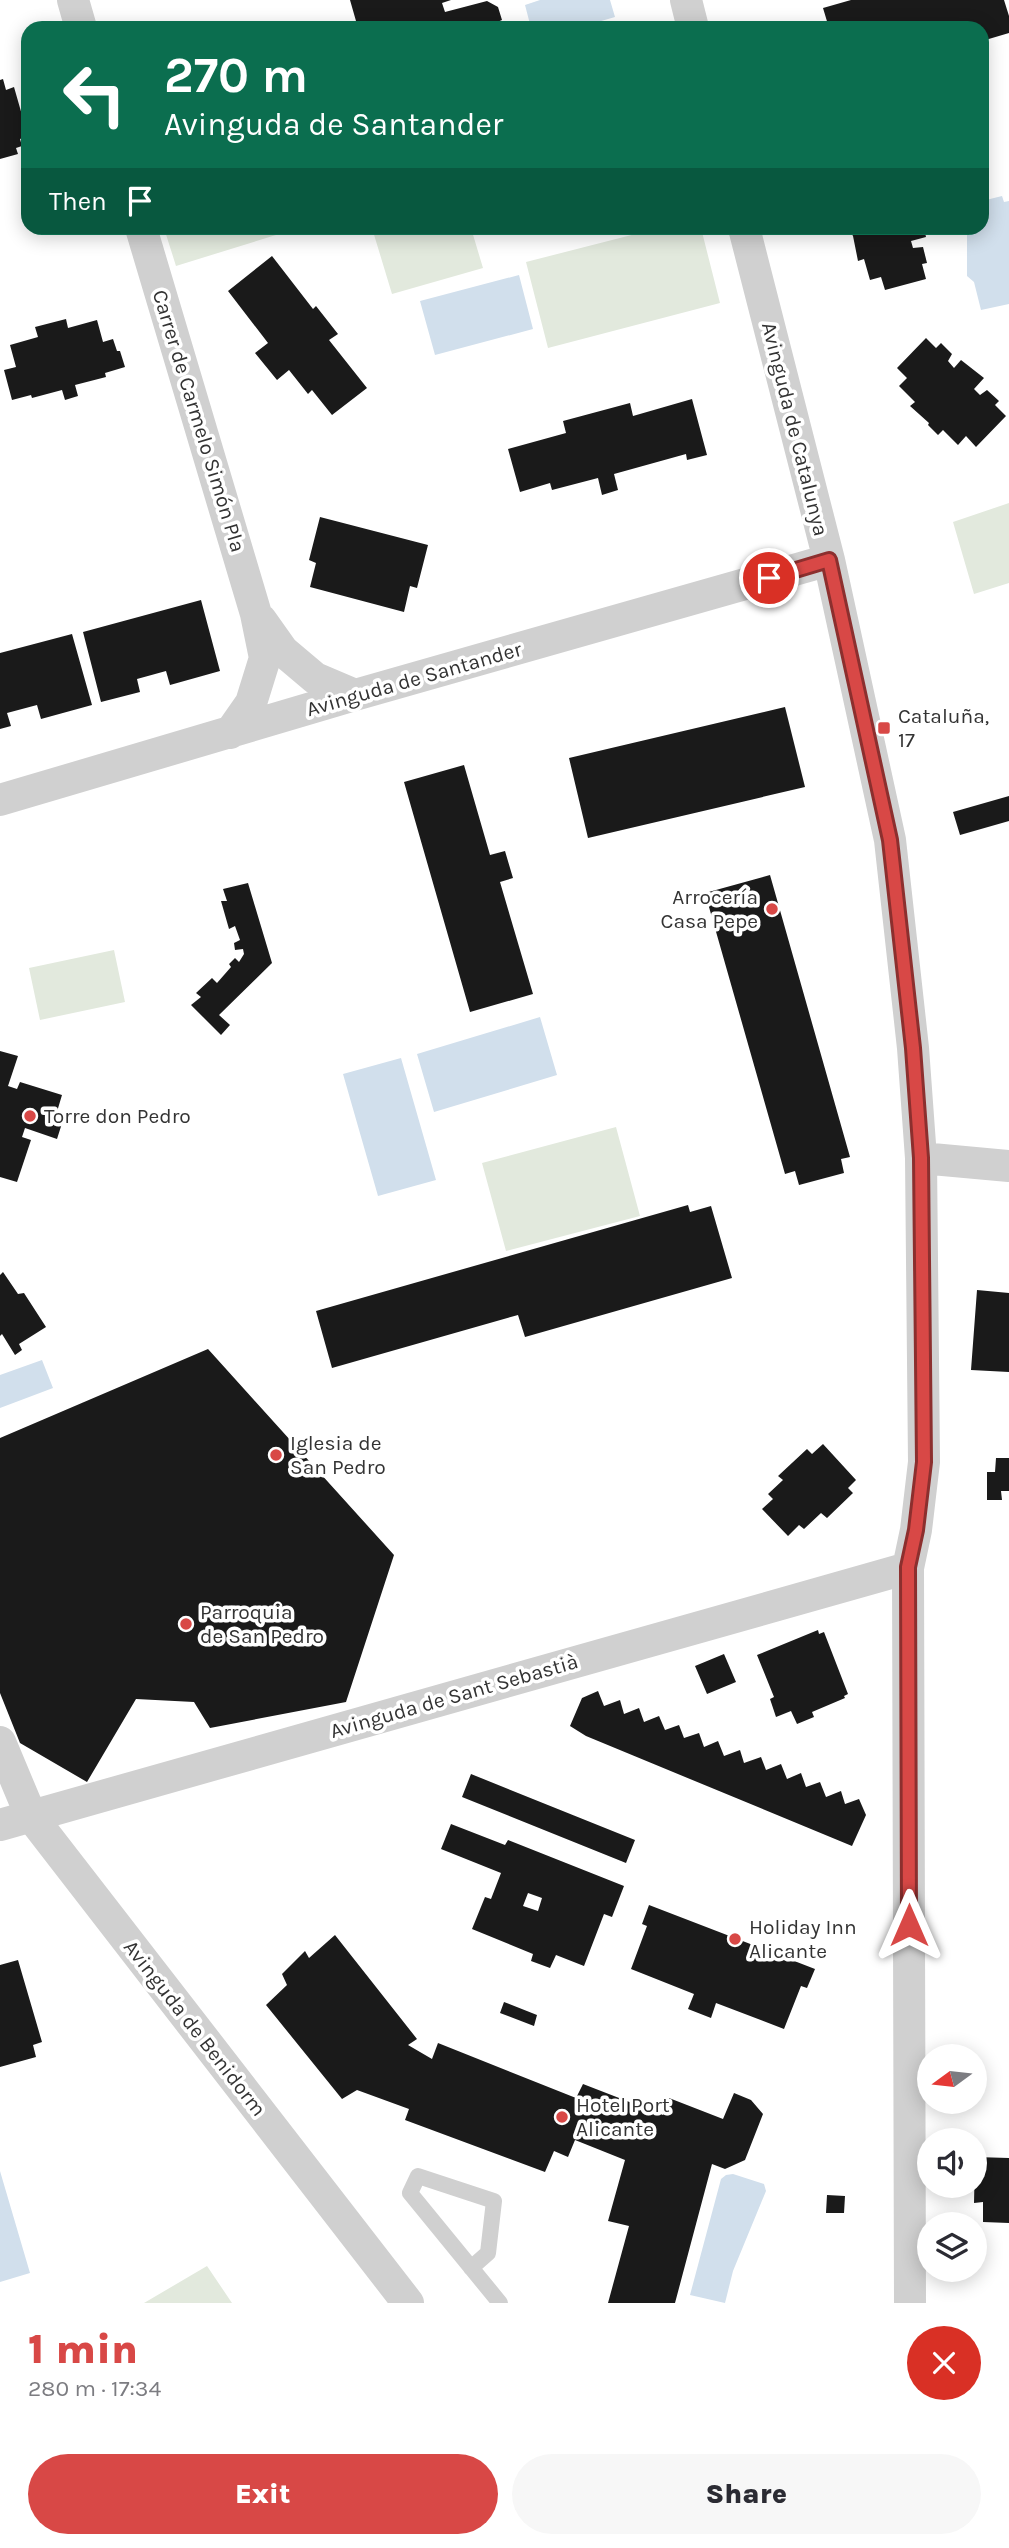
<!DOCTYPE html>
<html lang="en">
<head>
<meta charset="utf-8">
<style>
  body { margin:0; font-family:Karla,sans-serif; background:#f7f7f7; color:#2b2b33; height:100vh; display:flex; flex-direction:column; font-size:26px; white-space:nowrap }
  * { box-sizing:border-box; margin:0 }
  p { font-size:23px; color:#7c7c81 }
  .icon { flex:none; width:38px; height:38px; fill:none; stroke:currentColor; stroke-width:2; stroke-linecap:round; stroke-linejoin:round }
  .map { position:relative; height:2303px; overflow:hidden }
  .panel { display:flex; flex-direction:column; background:#fff; flex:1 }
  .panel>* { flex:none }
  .hud { position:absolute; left:21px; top:21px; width:968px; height:214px; border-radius:21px; box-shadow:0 4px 18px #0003; background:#0b6e4f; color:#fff; overflow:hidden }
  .needle { width:46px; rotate:255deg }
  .fabs { position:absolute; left:917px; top:2044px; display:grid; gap:14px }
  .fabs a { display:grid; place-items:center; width:70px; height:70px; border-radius:50%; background:#fff; box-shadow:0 4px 18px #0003; font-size:35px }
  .pin { position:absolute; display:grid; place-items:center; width:60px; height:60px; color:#fff; margin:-30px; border:4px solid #fff; border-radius:50%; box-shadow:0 2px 7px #0007 }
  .me { position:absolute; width:77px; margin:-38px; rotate:0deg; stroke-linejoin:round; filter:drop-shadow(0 0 5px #0008) }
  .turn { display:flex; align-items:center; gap:24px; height:147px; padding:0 28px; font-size:32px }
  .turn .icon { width:91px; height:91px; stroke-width:2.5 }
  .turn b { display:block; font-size:49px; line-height:60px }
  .then { display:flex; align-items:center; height:66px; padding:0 28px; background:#0003; gap:14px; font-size:26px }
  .round { display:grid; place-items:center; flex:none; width:74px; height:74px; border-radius:37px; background:#f7f7f7 }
  .headline { display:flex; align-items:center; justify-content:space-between; height:119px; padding:0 28px }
  h1 { font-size:42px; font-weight:800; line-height:52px; color:#d84846 }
  .action { display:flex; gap:14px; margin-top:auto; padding:14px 28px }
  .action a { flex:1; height:80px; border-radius:42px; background:#d84846; color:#fff; font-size:28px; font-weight:800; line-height:80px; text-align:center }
  .action a+a { background:#f7f7f7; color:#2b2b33 }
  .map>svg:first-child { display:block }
</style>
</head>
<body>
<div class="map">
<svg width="1009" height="2303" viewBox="0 0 1009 2303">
  <rect width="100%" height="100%" fill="#fff"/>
  <path fill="#e2e9dd" d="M164 228H273L276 235 176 266Z
    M372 228H471L483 268 392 294Z
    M659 228H701L720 303 548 348 526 262Z
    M1009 503V583L974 594 953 522Z
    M114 950 125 1002 40 1020 29 968Z
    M616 1127 640 1216 506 1251 482 1163Z
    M207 2266 232 2303H144Z"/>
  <path fill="#d1dfec" d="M540 0H610L615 17 577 28H531L525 5Z
    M1002 196 1004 202 1009 201V304L981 310 974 282 967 276V228H982V201Z
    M519 275 533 329 435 355 420 301Z
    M540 1017 557 1075 434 1112 417 1054Z
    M401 1058 436 1180 378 1196 343 1074Z
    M42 1360 53 1388 0 1408V1375Z
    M0 2171 30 2273 0 2282Z
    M733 2174 764 2184 766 2191 733 2271 725 2303 690 2295 721 2179 726 2175Z"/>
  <path fill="#1a1a1a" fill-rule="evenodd" d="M350 0H451L442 3 445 12 487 1 498 7 502 20 495 23 496 28H358Z
    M851 0H1004L1009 16V33L982 41V28H829L823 8Z
    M3 79 6 90 14 87 28 136 20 139 22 146 16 148 18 154 0 159V80Z
    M848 228H924L926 237 911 241 913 248 923 247 927 263 922 264 926 279 885 290 881 277 870 280 864 259 858 261 853 236Z
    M272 256 313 309 316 306 338 334 329 340 367 388 332 415 312 390 308 394 289 370 277 380 255 353 268 343 228 291Z
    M66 319 68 328 97 320 103 342 113 339 117 351H120L125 367 105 373 106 377 75 385 78 396 65 400 62 390 32 398 31 395 12 400 4 370 16 367 10 345 38 337 35 327Z
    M926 338 936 348 941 343 952 354 948 361 954 368 961 360 984 378 974 389 980 395 987 390 999 401 995 405 1006 416 976 447 966 436 958 445 943 430 938 435 928 425 929 423 910 406 915 402 899 386 907 378 897 368Z
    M692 399 707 455 687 460 686 454 614 474 618 490 602 495 598 478 552 490 550 483 520 492 508 449 566 433 563 421 630 403 633 416Z
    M320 517 428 545 417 588 410 586 404 612 310 587 316 563 309 560Z
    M201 600 220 671 170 685 166 671 137 679 140 692 101 702 83 632Z
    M72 634 92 705 41 719 37 705 7 713 11 726 0 729V653Z
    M785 707 805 787 588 838 569 758Z
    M464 765 490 855 505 851 513 878 500 882 533 994 470 1012 404 782Z
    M1009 796V821L960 835 953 812Z
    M770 875 850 1157 841 1159 844 1173 799 1185 795 1171 785 1174 705 893Z
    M248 883 272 963 219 1015 230 1025 221 1035 191 1005 201 997 196 993 212 978 217 983 231 967 229 964 235 958 239 962 244 954 243 949 235 950 234 943 240 940 235 926 229 929 221 901H227L223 889Z
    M0 1051 18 1056 8 1086 17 1089 20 1082 62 1095 56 1115 64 1117 57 1139 25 1128 22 1137 31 1140 17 1182 0 1177Z
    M688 1205 690 1212 711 1206 732 1278 525 1337 518 1315 332 1368 316 1311Z
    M3 1272 18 1294 24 1293 46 1327 19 1344 22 1350 15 1355 2 1334 0 1336V1275Z
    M977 1290 1009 1293V1372L971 1370Z
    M208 1349 394 1555 346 1702 210 1728 194 1702 136 1699 87 1782 20 1743 0 1693V1438Z
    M823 1444 856 1480 848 1488 853 1493 827 1518 821 1513 804 1529 799 1525 788 1536 762 1509 773 1499 768 1494 783 1480 778 1476 807 1449 812 1454Z
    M996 1458H1009V1491H1001L1002 1500H987V1472H995Z
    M818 1630 819 1634 824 1632 848 1694 844 1696 845 1698 812 1712 814 1717 797 1724 791 1711 776 1717 770 1699 774 1697 757 1655Z
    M724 1654 736 1682 707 1694 695 1666Z
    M598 1691 604 1706 620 1700 624 1714 639 1708 644 1722 659 1716 665 1730 679 1725 684 1738 699 1733 704 1747 718 1741 724 1756 740 1750 744 1763 761 1757 766 1770 781 1764 787 1779 801 1773 806 1787 820 1782 826 1797 841 1791 845 1804 859 1799 866 1815 852 1846 586 1736 570 1726 582 1698Z
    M471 1774 635 1840 626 1863 462 1797Z
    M451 1824 505 1845 508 1840 624 1886 612 1917 604 1914 584 1966 556 1955 550 1968 531 1961 533 1954 472 1929 485 1897 491 1899 501 1873 441 1849ZM528 1893 542 1898 538 1911 523 1906Z
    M649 1905 815 1969 807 1988 801 1986 784 2029 716 2003 711 2018 688 2009 694 1994 631 1969 647 1926 642 1924Z
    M335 1935 417 2039 408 2045 432 2059 438 2043 576 2098 583 2084 663 2115 669 2098 723 2119 734 2093 751 2100 763 2114 745 2160 725 2169 712 2164 675 2303H608L629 2226 608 2221 625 2160 575 2140 568 2157 554 2151 545 2172 405 2120 409 2109 357 2090 342 2099 266 2005 287 1985 282 1974 305 1951 309 1958Z
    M18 1960 42 2042 33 2045 36 2057 0 2067V1965Z
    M504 2002 537 2015 534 2026 500 2013Z
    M975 2157 1009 2158V2223L983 2222V2202L974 2203Z
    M827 2195 845 2196 844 2213H826Z"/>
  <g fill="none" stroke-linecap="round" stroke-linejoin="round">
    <path stroke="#d0d0d0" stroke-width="16" d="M471 2268 488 2253 494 2201 418 2176 410 2193 500 2303"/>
    <path stroke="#d0d0d0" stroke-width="32" d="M73 0 81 28
      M686 0 693 28
      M141 228 256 614 265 658 251 703 230 733
      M744 228 829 560 890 840 913 1048 921 1158 924 1462 916 1530 908 1568 910 2303
      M261 620 283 651 315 678 355 695
      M0 800 355 695 829 560
      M921 1158 1009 1166
      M0 1742 31 1816 408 2303
      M0 1825 908 1568"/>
  </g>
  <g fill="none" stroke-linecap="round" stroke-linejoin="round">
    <defs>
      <path id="route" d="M769 578 829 560 890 840 913 1048 921 1158 924 1462 916 1530 908 1567 909 1925"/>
    </defs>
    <use href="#route" stroke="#8c2f2e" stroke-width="18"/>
    <use href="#route" stroke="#d84846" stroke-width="12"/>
  </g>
  <g fill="#d84846" stroke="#fff" stroke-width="2.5">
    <rect x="877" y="721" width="14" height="14" rx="3.5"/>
    <circle cx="772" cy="909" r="7"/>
    <circle cx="30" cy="1116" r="7"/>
    <circle cx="276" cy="1455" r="7"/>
    <circle cx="186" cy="1624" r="7"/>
    <circle cx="735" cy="1939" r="7"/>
    <circle cx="562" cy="2117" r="7"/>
  </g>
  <g text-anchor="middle" stroke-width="7" stroke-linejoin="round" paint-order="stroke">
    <g font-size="21" fill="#333" stroke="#fff">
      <text transform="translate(199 421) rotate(73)" y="7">Carrer de Carmelo Simón Pla</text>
      <text transform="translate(795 429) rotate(76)" y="7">Avinguda de Catalunya</text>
      <text transform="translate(414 679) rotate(-16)" y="7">Avinguda de Santander</text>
      <text transform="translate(454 1696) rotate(-16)" y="7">Avinguda de Sant Sebastià</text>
      <text transform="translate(195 2028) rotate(52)" y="7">Avinguda de Benidorm</text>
    </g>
    <g font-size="21" fill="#333" stroke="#fff" text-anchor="start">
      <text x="898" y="723">Cataluña,<tspan x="898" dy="24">17</tspan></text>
      <text x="758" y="904" text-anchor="end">Arrocería<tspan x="758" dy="24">Casa Pepe</tspan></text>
      <text x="44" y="1123">Torre don Pedro</text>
      <text x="290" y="1450">Iglesia de<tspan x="290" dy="24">San Pedro</tspan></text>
      <text x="200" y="1619">Parroquia<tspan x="200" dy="24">de San Pedro</tspan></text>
      <text x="749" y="1934">Holiday Inn<tspan x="749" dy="24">Alicante</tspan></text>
      <text x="576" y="2112">Hotel Port<tspan x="576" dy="24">Alicante</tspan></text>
    </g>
  </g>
</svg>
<div class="fabs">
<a><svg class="needle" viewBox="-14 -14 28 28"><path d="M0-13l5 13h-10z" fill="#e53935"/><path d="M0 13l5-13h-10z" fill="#7c7c81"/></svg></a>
<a><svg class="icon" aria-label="sound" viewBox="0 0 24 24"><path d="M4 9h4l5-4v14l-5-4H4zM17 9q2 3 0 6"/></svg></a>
<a><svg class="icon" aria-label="layers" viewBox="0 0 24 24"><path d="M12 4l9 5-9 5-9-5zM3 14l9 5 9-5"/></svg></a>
</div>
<div class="pin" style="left:769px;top:578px;background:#d93025"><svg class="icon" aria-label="arrive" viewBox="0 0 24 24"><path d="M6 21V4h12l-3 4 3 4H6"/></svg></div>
<svg class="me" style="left:909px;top:1925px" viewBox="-20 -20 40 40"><path d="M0-17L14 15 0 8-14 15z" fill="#d84846" stroke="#fff" stroke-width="4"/></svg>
<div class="hud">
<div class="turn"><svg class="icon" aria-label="left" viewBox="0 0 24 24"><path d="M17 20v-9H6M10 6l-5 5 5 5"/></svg><div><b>270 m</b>Avinguda de Santander</div></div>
<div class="then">Then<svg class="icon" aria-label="arrive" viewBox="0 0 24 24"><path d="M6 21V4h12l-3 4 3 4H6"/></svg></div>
</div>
</div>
<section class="panel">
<div class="headline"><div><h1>1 min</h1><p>280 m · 17:34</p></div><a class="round" style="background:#d93025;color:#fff"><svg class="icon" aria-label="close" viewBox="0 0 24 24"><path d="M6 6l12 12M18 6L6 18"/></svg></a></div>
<div class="action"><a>Exit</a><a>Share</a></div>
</section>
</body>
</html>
